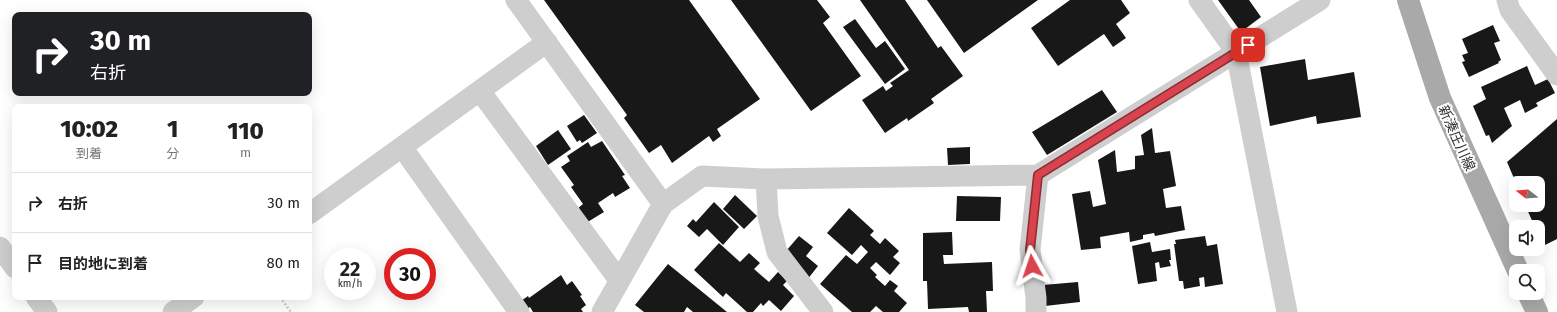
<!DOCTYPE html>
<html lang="ja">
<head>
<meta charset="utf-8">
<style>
  body { margin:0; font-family:"Fira Sans","Noto Sans JP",sans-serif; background:#f2f2f2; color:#222; height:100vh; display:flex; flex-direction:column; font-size:15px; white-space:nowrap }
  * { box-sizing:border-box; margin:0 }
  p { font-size:13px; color:#767676 }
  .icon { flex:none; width:22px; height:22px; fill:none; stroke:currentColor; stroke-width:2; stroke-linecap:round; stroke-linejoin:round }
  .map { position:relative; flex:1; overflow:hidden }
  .drawer { position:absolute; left:12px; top:104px; width:300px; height:196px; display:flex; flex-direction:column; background:#fff; border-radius:8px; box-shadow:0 4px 16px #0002 }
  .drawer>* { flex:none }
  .guide { position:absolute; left:12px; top:12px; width:300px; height:84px; border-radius:8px; box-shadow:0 4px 16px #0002; background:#202124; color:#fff; overflow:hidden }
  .needle { width:26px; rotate:287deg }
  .controls { position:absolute; left:1509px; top:176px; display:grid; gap:8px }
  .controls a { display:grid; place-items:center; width:36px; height:36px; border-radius:8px; background:#fff; box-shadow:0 4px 16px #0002; font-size:20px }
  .speed { position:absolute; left:324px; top:248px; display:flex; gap:8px; font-size:20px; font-weight:700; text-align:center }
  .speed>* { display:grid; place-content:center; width:52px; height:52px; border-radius:50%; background:#fff; box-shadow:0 4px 16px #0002; line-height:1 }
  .speed small { font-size:10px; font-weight:400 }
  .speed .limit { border:6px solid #d22; background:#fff; color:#111 }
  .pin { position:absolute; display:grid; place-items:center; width:34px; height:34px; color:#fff; margin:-17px; border-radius:8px; box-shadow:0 2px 6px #0006 }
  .me { position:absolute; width:44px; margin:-22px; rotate:355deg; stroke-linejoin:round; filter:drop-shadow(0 0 3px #0008) }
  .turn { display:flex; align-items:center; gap:14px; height:84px; padding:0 12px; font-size:18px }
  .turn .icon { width:52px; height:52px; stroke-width:2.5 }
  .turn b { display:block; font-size:28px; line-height:34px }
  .eta { display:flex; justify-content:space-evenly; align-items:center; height:68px; text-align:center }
  .eta b { font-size:24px; font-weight:800; line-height:28px }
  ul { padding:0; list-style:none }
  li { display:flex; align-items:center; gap:12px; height:60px; padding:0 12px; border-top:1px solid #e0e0e0 }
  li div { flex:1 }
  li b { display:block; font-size:15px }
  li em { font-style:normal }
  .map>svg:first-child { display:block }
</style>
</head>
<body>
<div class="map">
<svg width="1557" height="312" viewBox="0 0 1557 312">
  <rect width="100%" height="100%" fill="#fff"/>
  <path fill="#181818" d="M544 0H689L760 99 717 129 721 136 713 142 709 136 672 163 661 145 649 153 624 118 627 115Z
    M731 0H817L830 17 823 23 861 76 811 111Z
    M860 0H905L938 48 941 46 963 76 931 99 934 103 908 121 907 118 885 133 862 100 883 86 886 91 893 86 890 83 909 70Z
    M927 0H1038L964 53Z
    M1070 0H1121L1130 13 1116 24 1126 38 1113 47 1104 34 1058 66 1031 28Z
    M1218 0H1249L1261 17 1241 32Z
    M855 19 876 48 885 41 905 69 885 84 843 27Z
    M1493 25 1500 41 1494 43 1501 60 1498 62 1499 63 1469 77 1462 62 1465 61 1462 55 1468 53 1462 39Z
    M1305 59 1308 80 1354 72 1361 117 1317 124 1316 116 1270 126 1260 67Z
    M1527 66 1535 85 1548 79 1555 93 1536 103 1538 106 1525 113 1520 100 1504 108 1512 126 1492 143 1489 135 1486 136 1473 106 1486 99 1481 87Z
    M1102 90 1117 112 1047 155 1032 132Z
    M584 115 597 133 582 143 580 140 577 142 567 126Z
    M1557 119V239L1543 246 1538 235V227H1535L1525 205H1538V183H1516L1507 162Z
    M1152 128 1155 153 1170 151 1176 186 1163 189 1166 208 1181 206 1185 230 1155 236 1154 233 1143 235V239L1130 242 1129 232 1100 237 1101 248 1081 250 1072 194 1090 191 1093 207 1106 204 1098 160 1115 150 1117 172 1135 169V156L1144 155 1141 135Z
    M558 130 571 149 548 165 536 146Z
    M602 141 625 175 622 176 630 188 615 197 613 193 598 203 604 212 586 223 577 209 583 204 571 187 574 185 561 167 570 161 567 156 588 142 591 147Z
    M970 147V164L948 165 947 148Z
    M735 195 757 216 744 229 723 209Z
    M957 196 1001 197 1000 221H956Z
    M714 202 739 227 723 245 707 229 699 237 687 226 693 219 696 222Z
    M849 208 874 231 870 235 880 244 885 238 899 251 893 257 900 263 890 275 876 262 870 268 877 275 875 277 885 286 890 280 898 286 894 291 907 303 899 312H883L876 306 870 312H852L820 284 846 255 857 264 868 252 861 245 852 255 827 233Z
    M952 232 953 255H943L944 264 992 262 993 291H986L987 312H969L968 307 928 309 927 281H923V233Z
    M799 236 813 247 806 256 818 266 807 280 786 251Z
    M1205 236 1207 246 1217 244 1223 284 1205 287 1204 277 1199 278 1200 286 1184 289 1183 281H1179L1174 244H1176L1175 240Z
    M1150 242 1152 252 1170 249 1171 260H1169L1171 266 1160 268 1159 262 1155 263 1157 281 1138 284 1132 246Z
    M719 243 740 262 749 253 760 263 754 269 769 282 778 272 787 281 783 285 794 296 781 311 769 300 763 306 761 303 753 312H747L726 293 723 297 694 270Z
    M668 264 727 312H693L687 307 684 312H644L635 305Z
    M561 275 567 285 572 281 582 295 580 296 586 305 581 309 583 312H533L530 307 527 309 521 301 528 296 529 298Z
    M1078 282 1080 302 1045 306 1043 285Z"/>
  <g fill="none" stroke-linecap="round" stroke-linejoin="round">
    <path stroke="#cbcbcb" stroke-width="2.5" stroke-dasharray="2 2" stroke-linecap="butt" d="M280 297 291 312"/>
    <path stroke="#cecece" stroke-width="21" d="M516 0 663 204
      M1199 0 1236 52 1287 312
      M1507 0 1510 10 1557 75
      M480 91 619 280
      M402 147 519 312
      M766 179 768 216 777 252 823 312
      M309 214 547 42
      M0 247 15 268
      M36 297 47 312
      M173 312 194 297
      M602 312 663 204 702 176 766 179 1038 175 1320 0
      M1036 312V298L1030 250 1038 175"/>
    <path stroke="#a9a9a9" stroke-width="22" d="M1408 0 1440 98 1518 271
      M1528 293 1537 312"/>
  </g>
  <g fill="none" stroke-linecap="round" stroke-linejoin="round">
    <defs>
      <path id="route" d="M1032 266 1030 250 1038 175 1248 45"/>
    </defs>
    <use href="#route" stroke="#8c2c32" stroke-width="10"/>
    <use href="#route" stroke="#d8434d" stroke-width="7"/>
  </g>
  <g text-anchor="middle" stroke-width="4" stroke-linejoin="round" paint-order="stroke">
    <g font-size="14" fill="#313131" stroke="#fff">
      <text transform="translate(1457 138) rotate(66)" y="5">新湊庄川線</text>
    </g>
  </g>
</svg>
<div class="controls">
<a><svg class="needle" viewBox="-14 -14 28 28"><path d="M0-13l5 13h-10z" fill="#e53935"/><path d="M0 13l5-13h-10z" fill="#767676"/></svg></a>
<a><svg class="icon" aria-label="sound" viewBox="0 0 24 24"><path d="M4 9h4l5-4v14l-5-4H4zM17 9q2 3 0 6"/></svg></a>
<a><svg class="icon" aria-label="search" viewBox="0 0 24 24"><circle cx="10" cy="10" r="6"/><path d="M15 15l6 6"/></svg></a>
</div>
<div class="speed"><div>22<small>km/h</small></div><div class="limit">30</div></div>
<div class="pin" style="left:1248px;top:45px;background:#d93025"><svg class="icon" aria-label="arrive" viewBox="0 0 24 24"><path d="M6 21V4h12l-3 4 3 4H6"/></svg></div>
<svg class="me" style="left:1032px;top:266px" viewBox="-20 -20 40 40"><path d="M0-17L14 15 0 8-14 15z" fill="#d8434d" stroke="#fff" stroke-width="4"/></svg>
<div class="guide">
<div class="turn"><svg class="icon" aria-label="right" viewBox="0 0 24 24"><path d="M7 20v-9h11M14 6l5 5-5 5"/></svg><div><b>30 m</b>右折</div></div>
</div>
<section class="drawer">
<div class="eta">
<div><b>10:02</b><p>到着</p></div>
<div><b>1</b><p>分</p></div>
<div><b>110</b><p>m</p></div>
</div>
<ul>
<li><svg class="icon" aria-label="right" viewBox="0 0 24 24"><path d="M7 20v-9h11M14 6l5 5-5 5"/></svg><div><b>右折</b></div><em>30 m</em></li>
<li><svg class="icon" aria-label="arrive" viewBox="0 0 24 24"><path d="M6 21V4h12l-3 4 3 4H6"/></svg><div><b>目的地に到着</b></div><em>80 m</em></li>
</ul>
</section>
</div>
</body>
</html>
